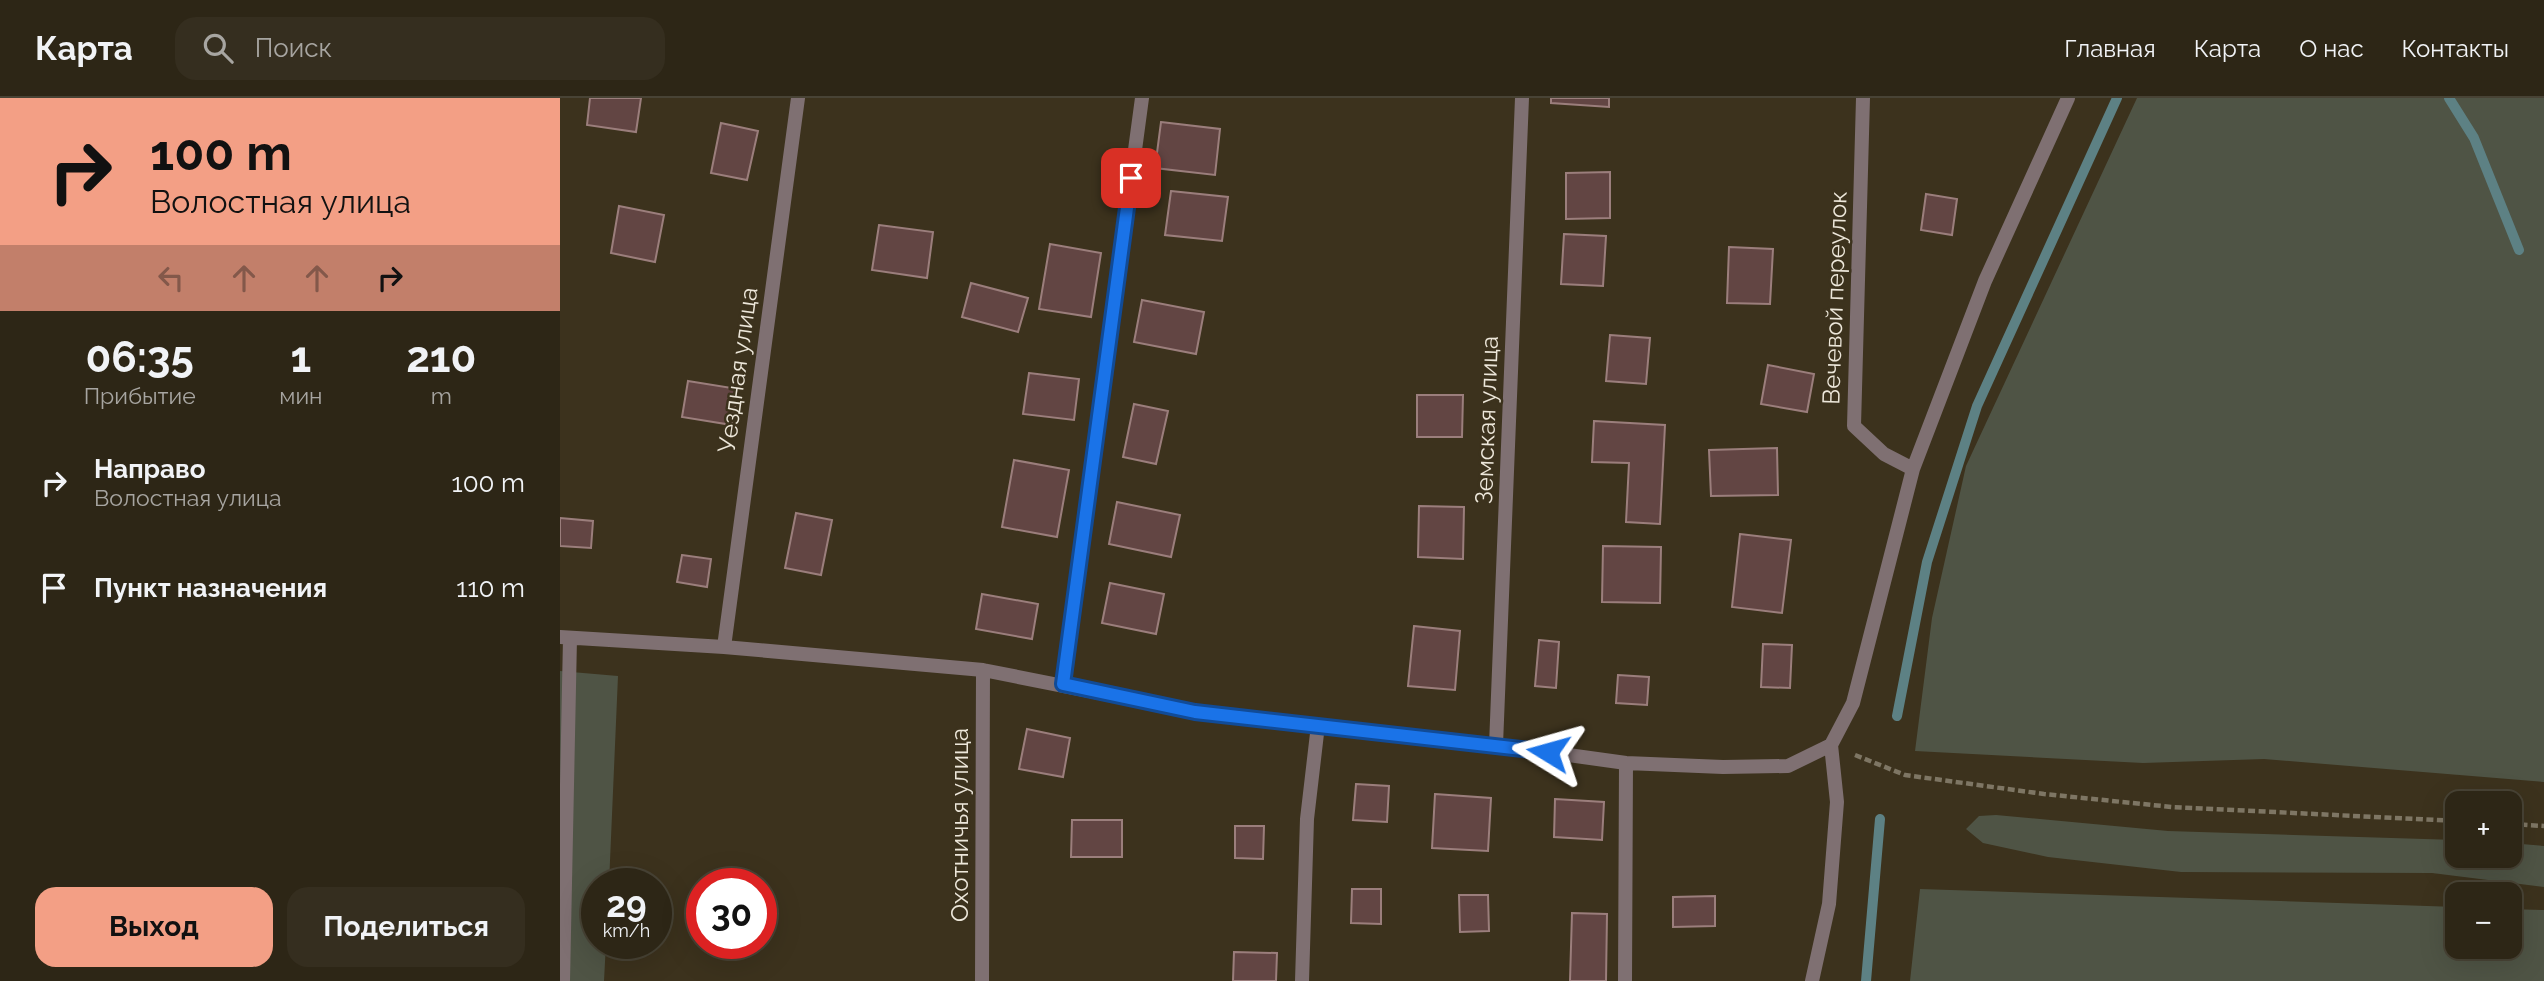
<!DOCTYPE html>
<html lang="ru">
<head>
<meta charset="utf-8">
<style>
  body { margin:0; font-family:Raleway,sans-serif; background:#352e1f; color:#f1f3f6; height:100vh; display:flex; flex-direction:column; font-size:26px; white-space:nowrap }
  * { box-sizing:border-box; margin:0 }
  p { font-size:23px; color:#a7a5a1 }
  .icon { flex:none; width:38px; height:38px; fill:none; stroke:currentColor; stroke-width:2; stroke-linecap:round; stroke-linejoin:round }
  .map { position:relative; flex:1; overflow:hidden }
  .panel { display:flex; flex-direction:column; background:#2d2616; width:560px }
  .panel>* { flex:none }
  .banner { background:#f39f85; color:#111; overflow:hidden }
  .fabs { position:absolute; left:1885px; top:693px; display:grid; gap:14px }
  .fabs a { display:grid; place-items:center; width:77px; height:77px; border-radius:14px; background:#2d2616; box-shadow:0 7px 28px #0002,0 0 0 2px #484335; font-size:35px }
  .speed { position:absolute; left:21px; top:770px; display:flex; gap:14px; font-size:35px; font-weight:700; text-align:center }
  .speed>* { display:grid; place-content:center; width:91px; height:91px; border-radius:50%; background:#2d2616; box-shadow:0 7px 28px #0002,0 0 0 2px #484335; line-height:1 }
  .speed small { font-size:18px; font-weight:400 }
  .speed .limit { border:10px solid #d22; background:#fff; color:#111 }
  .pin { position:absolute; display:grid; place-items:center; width:60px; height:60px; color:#fff; margin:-30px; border-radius:14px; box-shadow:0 4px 10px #0006 }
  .me { position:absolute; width:77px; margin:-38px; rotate:278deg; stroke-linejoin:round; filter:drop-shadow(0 0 5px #0008) }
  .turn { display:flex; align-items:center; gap:24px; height:147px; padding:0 35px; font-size:32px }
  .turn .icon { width:91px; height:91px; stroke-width:2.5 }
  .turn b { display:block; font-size:49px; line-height:60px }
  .lanes { display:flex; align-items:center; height:66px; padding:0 35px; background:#0003; justify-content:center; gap:35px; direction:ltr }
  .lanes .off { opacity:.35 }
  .eta { display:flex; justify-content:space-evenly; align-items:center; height:119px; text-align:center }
  .eta b { font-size:42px; font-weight:700; line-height:49px }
  .button { display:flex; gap:14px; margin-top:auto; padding:14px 35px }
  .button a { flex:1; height:80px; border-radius:21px; background:#f39f85; color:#111; font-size:28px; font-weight:700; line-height:80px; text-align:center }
  .button a+a { background:#352e1f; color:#f1f3f6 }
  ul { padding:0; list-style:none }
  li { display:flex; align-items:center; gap:21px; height:105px; padding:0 35px }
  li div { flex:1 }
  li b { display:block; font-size:26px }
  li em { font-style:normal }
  header { display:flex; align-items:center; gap:42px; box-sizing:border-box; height:98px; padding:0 35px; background:#2d2616; border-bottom:2px solid #484335 }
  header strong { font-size:33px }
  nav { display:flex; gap:38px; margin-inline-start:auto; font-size:24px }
  .search { width:490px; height:63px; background:#352e1f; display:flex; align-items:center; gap:18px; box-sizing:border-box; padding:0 24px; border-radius:21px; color:#a7a5a1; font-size:26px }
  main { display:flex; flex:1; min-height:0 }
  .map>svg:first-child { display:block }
</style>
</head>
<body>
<header>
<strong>Карта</strong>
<div class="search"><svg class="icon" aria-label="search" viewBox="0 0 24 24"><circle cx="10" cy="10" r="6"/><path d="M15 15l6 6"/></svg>Поиск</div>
<nav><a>Главная</a><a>Карта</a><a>О нас</a><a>Контакты</a></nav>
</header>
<main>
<section class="panel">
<div class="banner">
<div class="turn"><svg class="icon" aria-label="right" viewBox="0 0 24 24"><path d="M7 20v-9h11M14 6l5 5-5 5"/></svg><div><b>100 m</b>Волостная улица</div></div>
<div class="lanes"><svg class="icon off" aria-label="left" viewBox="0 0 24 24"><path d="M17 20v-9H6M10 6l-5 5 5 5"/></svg><svg class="icon off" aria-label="ahead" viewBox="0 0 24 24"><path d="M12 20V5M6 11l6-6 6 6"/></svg><svg class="icon off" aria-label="ahead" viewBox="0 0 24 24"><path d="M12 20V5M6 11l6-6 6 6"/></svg><svg class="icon" aria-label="right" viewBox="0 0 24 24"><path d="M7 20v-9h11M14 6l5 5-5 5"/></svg></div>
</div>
<div class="eta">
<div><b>06:35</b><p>Прибытие</p></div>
<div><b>1</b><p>мин</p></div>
<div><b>210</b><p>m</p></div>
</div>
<ul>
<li><svg class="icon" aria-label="right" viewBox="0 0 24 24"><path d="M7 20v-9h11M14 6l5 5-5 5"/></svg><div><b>Направо</b><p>Волостная улица</p></div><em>100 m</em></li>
<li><svg class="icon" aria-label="arrive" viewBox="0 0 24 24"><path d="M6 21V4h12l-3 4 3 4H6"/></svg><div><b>Пункт назначения</b></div><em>110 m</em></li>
</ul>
<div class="button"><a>Выход</a><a>Поделиться</a></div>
</section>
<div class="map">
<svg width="1984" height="883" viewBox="0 0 1984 883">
  <rect width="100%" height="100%" fill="#3c321d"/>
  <path fill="#4f5445" d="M1577 0H1984V684L1704 661 1583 665 1355 653 1372 520 1406 368Z
    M0 573 58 578 49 786H37V845H46L44 883H0Z
    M1436 717 1608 733 1897 742V758H1950V745L1984 748V789L1872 775 1621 774 1488 759 1423 745 1406 731 1419 718Z
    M1360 791 1897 809V849H1950V811L1984 812V883H1350Z"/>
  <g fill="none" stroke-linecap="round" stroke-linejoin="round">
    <path stroke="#5d8184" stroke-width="10" d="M1889 0 1914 40 1959 152
      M1337 618 1367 464 1417 308 1557 0
      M1306 883 1320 721"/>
  </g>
  <path fill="#624543" stroke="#9b7e7c" stroke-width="2" d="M30 0H81L76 34 27 27Z
    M991 0H1049V9L991 5Z
    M601 24 660 31 655 77 595 70Z
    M161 25 198 33 187 82 151 75Z
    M1050 74V120L1006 121V75Z
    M611 93 668 99 662 143 605 137Z
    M1366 96 1397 101 1392 137 1361 132Z
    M59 108 104 117 95 164 51 155Z
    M319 127 373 134 367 180 312 172Z
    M1004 136 1046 138 1043 188 1001 186Z
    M490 146 541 155 531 219 479 211Z
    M1169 149 1213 151 1210 206 1167 205Z
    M411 185 468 200 458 234 402 219Z
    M582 202 644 214 636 256 574 244Z
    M1050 237 1090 240 1086 286 1046 283Z
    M1208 267 1254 276 1247 314 1201 306Z
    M469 275 519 281 514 322 463 316Z
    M128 283 178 291 172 327 122 319Z
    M857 297H903L902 339H857Z
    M574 306 608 313 596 366 563 359Z
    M1034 323 1105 327 1100 426 1066 424 1069 365 1032 364Z
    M1217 350 1218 397 1151 398 1149 352Z
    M454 362 509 372 497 439 442 429Z
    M557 404 620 417 611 459 549 446Z
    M859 408 904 409 903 461 858 459Z
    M236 415 272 422 261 477 225 470Z
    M0 420 33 423 31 450 0 448Z
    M1180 436 1231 442 1222 515 1172 509Z
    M1043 448 1101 449 1100 505 1042 504Z
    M122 457 151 461 147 489 117 484Z
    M550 485 604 496 596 536 542 525Z
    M422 496 478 506 472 541 416 531Z
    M854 528 900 533 895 592 848 588Z
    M979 542 999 544 996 590 975 588Z
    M1203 546 1232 547 1230 590 1201 589Z
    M1058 577 1089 579 1087 607 1056 605Z
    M467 631 510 640 503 679 459 671Z
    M796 686 829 688 827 724 793 722Z
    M875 696 931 700 928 753 872 750Z
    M995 701 1044 704 1042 742 994 739Z
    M512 722H562V759H511Z
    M675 728H704L703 761 675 760Z
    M792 791H821V826L791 825Z
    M899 797H928L929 833 900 834Z
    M1155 798V828L1113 829V799Z
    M1012 815 1047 816 1046 883H1010Z
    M674 854 717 855 716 883H673Z"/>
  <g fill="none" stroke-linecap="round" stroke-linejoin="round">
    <path stroke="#7e7664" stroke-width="4.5" stroke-dasharray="7 3.5" stroke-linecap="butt" d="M1295 657 1345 677 1484 696 1612 709 1897 723
      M1950 726 1984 728"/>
    <path stroke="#7f7072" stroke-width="14" d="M1303 0 1294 328 1324 356 1353 371
      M0 539 164 549 423 572 635 614 936 647 1066 665 1163 669 1228 668 1271 647 1293 605 1353 371 1425 183 1508 0
      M164 549 238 0
      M503 586 582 0
      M936 647 962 0
      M3 883 10 540
      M422 883 423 572
      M742 883 747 721 758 627
      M1065 883 1066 665
      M1252 883 1269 806 1277 704 1271 647"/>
  </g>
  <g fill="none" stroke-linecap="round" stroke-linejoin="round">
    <defs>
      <path id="route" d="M571 80 503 586 635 614 988 654"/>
    </defs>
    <use href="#route" stroke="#114b97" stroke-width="18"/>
    <use href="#route" stroke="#1a73e8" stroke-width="12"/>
  </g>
  <g text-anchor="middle" stroke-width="5" stroke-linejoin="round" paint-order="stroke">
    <g font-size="24" fill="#ede7da" stroke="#3c321d">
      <text transform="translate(1275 200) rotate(-88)" y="8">Вечевой переулок</text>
      <text transform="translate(178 272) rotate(-82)" y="8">Уездная улица</text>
      <text transform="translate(927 322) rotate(-88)" y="8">Земская улица</text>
      <text transform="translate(400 727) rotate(-90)" y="8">Охотничья улица</text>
    </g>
  </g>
</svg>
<div class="fabs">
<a>+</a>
<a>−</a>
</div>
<div class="speed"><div>29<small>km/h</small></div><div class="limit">30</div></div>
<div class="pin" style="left:571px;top:80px;background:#d93025"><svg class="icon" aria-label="arrive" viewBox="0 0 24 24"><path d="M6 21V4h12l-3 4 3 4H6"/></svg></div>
<svg class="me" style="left:988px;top:654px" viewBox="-20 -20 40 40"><path d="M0-17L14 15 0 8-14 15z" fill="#1a73e8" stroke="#fff" stroke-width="4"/></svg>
</div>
</main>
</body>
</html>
